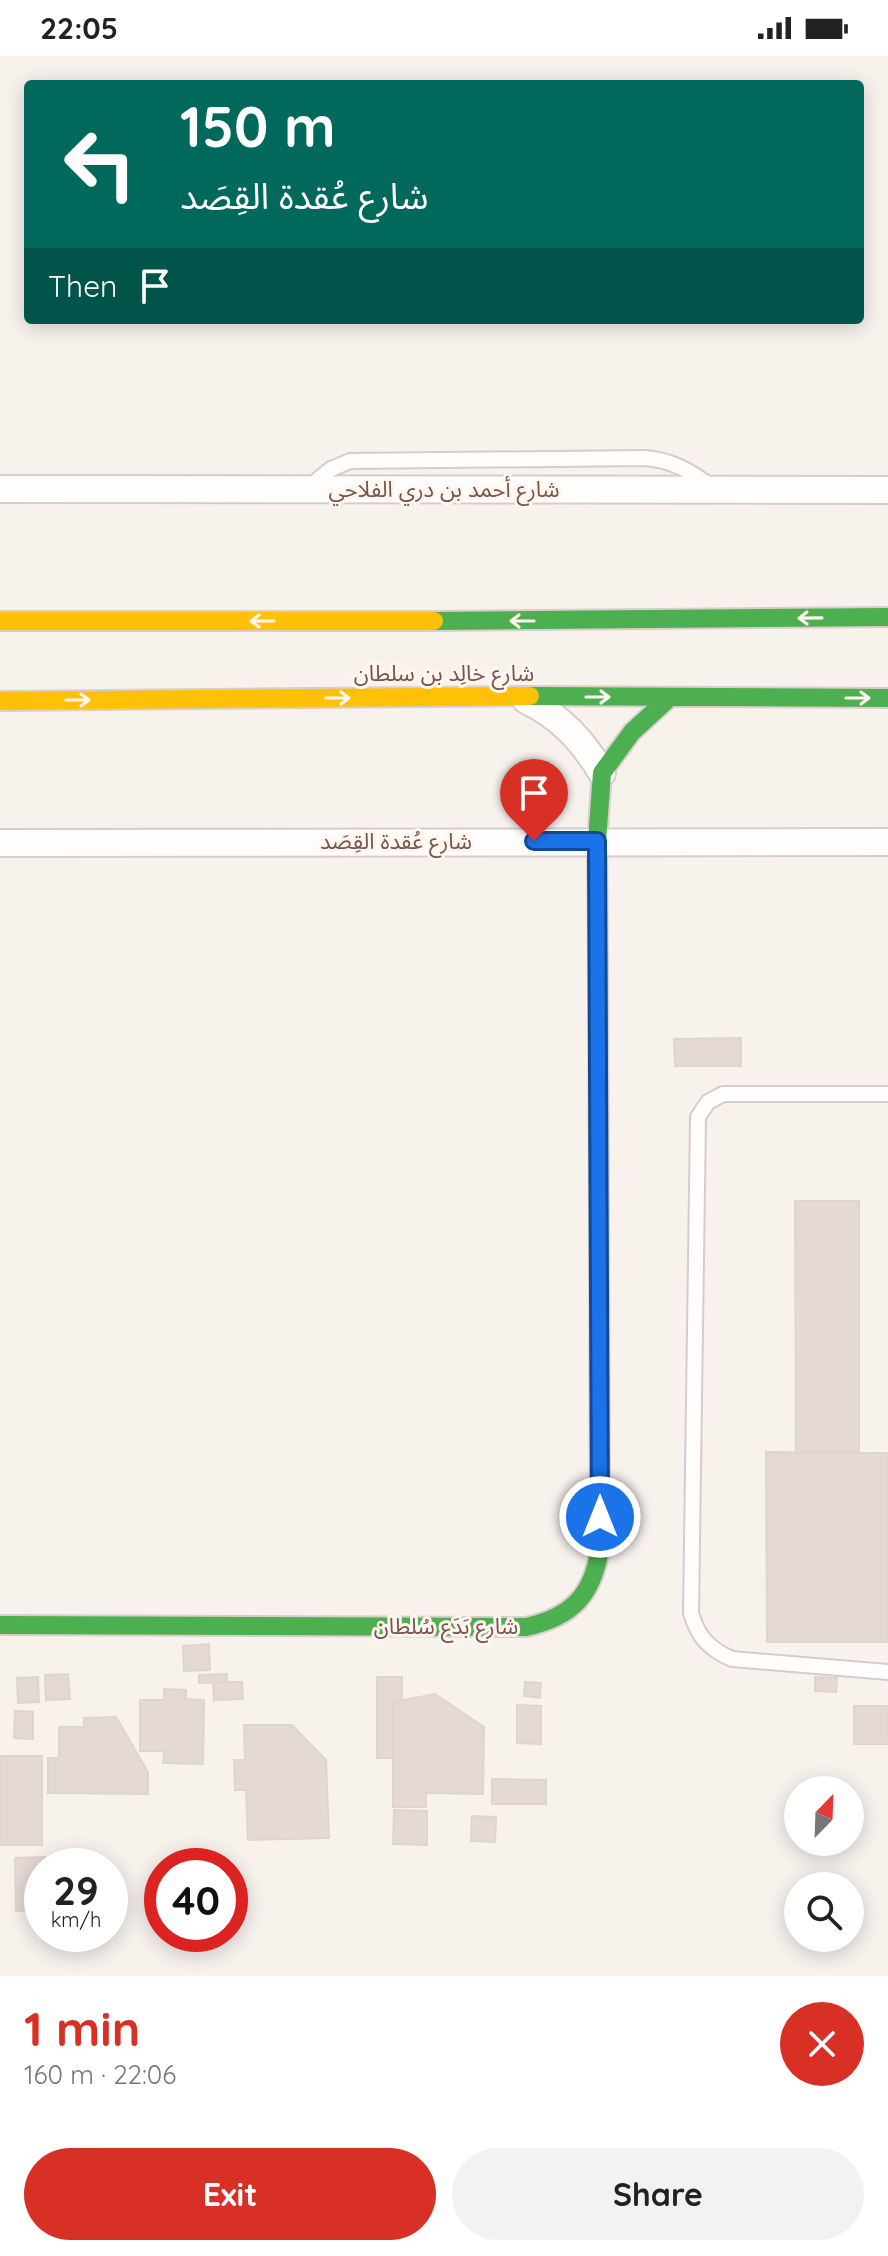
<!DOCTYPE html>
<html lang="en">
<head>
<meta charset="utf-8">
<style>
  body { margin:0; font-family:Quicksand,"Noto Sans Arabic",sans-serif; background:#f2f2f2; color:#222; height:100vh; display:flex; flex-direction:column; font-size:30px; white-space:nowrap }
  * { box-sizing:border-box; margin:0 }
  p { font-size:26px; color:#767676 }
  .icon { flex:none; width:44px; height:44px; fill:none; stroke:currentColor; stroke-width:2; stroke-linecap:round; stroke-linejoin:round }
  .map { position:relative; height:1920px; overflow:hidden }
  .drawer { display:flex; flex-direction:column; background:#fff; flex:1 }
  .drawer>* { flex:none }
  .guide { position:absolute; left:24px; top:24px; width:840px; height:244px; border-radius:8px; box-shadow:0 4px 20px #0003; background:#00695c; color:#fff; overflow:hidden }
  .needle { width:52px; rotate:23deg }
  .tools { position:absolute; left:784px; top:1720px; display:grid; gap:16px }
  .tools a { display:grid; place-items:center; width:80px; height:80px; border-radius:50%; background:#fff; box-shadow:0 4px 20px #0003; font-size:40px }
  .speed { position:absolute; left:24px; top:1792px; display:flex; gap:16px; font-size:40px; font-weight:700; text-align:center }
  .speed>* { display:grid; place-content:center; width:104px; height:104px; border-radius:50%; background:#fff; box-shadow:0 4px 20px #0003; line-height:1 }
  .speed small { font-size:20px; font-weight:400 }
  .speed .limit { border:12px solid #d22; background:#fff; color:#111 }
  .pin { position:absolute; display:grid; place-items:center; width:68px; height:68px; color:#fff; margin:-82px -34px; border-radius:50% 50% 50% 0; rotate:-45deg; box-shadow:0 0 8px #0007 }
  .pin .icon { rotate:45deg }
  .me { position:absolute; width:88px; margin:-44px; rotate:0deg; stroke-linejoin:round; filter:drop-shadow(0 0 6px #0008) }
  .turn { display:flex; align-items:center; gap:28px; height:168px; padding:0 24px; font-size:36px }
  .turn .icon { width:104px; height:104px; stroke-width:2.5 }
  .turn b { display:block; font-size:56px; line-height:68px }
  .then { display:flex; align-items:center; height:76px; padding:0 24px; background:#0003; gap:16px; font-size:30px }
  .round { display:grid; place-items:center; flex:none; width:84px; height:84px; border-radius:42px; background:#f2f2f2 }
  .headline { display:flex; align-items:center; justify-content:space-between; height:136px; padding:0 24px }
  h1 { font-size:48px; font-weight:700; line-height:60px; color:#d93025 }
  .action { display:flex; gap:16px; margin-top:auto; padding:16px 24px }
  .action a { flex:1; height:92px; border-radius:48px; background:#d93025; color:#fff; font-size:32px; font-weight:700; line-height:92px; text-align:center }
  .action a+a { background:#f2f2f2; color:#222 }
  .status { display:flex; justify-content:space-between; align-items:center; height:56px; padding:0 40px; background:#fff; direction:ltr }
  .status svg { height:22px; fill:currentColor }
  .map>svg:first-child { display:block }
</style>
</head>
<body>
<div class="status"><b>22:05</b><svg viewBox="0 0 49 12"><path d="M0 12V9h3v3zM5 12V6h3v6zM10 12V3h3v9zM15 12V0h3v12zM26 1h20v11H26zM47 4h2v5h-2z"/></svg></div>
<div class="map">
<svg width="888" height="1920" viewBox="0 0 888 1920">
  <rect width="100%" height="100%" fill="#f8f2ed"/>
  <path fill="#e5d9d4" stroke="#e1d4cf" stroke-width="2" d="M741 982V1010H675L674 983Z
    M795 1145H859V1396L796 1397Z
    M766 1396 888 1397V1586H767Z
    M209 1588 210 1614 184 1615 183 1590Z
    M68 1618 70 1643 46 1644 45 1619Z
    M227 1618V1626L199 1627V1619Z
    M38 1621 39 1646 18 1647 17 1622Z
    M377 1621H402V1646H393V1702H377Z
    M815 1621 837 1622 836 1636 815 1635Z
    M227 1626H242L243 1643 214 1644 213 1627Z
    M525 1626 541 1627 540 1642 524 1640Z
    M164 1633 186 1634V1643L204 1644 203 1708 163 1707 164 1695H140V1644H164Z
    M435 1638 484 1671 483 1738 426 1737V1751H393V1646Z
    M517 1649 541 1650V1688L517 1687Z
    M854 1650H888V1688H854Z
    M15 1655 33 1656V1683L14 1682Z
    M116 1661 148 1716V1738L48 1737V1702H59V1671H84V1662Z
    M244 1669H292L326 1704 329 1782 248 1784 246 1734H235L234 1704H245Z
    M0 1700H42V1789H0Z
    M492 1723 546 1724V1748H492Z
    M394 1754 427 1755V1789L393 1788Z
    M472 1760 496 1761 495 1786 471 1785Z
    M45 1801V1810H42V1854L16 1855 15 1802Z"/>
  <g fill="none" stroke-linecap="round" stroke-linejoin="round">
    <defs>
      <path id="lane" d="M309 431 331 413 350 405 645 402C672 404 690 415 712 431
        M888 1038H723L708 1046 698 1061 691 1557C698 1581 709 1593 732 1603L888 1616"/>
      <path id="street" d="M0 433 888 434
        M526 644C561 661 582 684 602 717
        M0 787 888 786"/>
      <path id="fast" d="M434 565 888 561
        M530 640 888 642
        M598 908 597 785 602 717 632 676 669 642
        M0 1569 526 1571C572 1561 593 1539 600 1492L599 1173"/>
      <path id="slow" d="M0 565H434
        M0 645 530 640"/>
      <path id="jam" d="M598 908 599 1173"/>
    </defs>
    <use href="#lane" stroke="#d6cdca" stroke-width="18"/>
    <use href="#street" stroke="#d6cdca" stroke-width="30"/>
    <use href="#fast" stroke="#d9cecb" stroke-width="22"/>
    <use href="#slow" stroke="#d9cecb" stroke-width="22"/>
    <use href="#jam" stroke="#d9cecb" stroke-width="22"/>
    <use href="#lane" stroke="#fefdfc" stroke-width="14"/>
    <use href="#street" stroke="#fefdfc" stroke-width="26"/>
    <use href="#fast" stroke="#4caf50" stroke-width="18"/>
    <use href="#slow" stroke="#ffc107" stroke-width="18"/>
    <use href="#jam" stroke="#c62828" stroke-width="18"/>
  </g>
  <defs><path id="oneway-shaft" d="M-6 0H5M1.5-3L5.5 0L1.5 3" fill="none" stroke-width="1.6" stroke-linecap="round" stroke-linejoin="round" transform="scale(2)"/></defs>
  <g stroke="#fff6ef">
    <use href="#oneway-shaft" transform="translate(810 562) rotate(179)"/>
    <use href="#oneway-shaft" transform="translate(262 565) rotate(180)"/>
    <use href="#oneway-shaft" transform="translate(522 565) rotate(180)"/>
    <use href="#oneway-shaft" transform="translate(598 641)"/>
    <use href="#oneway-shaft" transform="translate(338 642)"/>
    <use href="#oneway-shaft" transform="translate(858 642)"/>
    <use href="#oneway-shaft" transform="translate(78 644)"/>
  </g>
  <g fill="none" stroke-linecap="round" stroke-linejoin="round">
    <defs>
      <path id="route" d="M534 785H597L600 1461"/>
    </defs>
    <use href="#route" stroke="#114b97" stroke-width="20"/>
    <use href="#route" stroke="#1a73e8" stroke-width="14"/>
  </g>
  <g text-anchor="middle" stroke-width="6" stroke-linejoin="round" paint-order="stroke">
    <g font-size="22" fill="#77544c" stroke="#fff6ef">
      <text x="444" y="441">شارع أحمد بن دري الفلاحي</text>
      <text x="444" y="625">شارع خالِد بن سلطان</text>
      <text x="396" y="793">شارع عُقدة القِصَد</text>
      <text x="446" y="1578">شارع بَدَع سُلطان</text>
    </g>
  </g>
</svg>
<div class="tools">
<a><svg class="needle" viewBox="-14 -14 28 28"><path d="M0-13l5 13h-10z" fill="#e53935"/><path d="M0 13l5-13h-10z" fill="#767676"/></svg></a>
<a><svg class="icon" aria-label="search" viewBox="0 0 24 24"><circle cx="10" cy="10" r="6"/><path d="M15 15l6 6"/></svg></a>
</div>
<div class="speed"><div>29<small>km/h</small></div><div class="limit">40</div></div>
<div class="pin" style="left:534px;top:785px;background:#d93025"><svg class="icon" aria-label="arrive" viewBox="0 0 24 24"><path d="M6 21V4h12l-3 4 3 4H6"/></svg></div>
<svg class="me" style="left:600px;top:1461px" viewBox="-20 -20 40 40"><circle r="17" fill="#1a73e8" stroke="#fff" stroke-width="3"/><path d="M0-11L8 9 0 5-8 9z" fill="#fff"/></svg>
<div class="guide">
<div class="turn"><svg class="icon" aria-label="left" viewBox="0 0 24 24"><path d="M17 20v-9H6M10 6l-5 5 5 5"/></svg><div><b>150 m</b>شارع عُقدة القِصَد</div></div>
<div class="then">Then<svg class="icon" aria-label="arrive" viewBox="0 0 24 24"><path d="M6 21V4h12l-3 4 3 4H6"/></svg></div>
</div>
</div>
<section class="drawer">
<div class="headline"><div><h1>1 min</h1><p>160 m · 22:06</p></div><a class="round" style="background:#d93025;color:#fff"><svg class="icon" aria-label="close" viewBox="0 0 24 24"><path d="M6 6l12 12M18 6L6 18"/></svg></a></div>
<div class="action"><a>Exit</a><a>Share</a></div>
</section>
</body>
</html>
